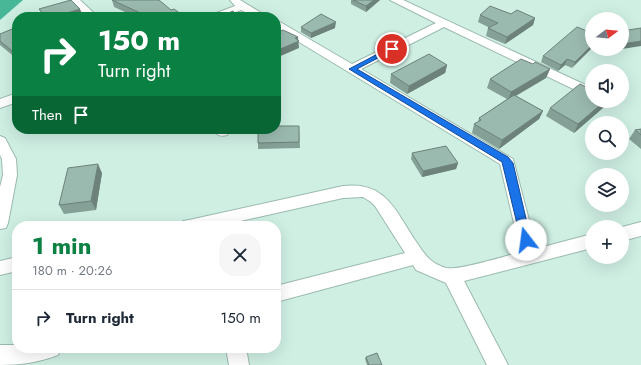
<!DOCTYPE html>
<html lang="en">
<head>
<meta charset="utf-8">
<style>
  body { margin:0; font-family:Jost,sans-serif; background:#f6f6f7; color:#1f2937; height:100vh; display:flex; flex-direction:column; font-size:15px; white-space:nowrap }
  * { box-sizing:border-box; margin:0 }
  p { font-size:13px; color:#747a83 }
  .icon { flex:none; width:22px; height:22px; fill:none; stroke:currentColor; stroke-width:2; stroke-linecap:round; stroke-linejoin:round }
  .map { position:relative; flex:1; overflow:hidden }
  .drawer { position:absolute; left:12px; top:221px; width:269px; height:132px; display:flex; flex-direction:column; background:#fff; border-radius:16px; box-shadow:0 4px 16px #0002 }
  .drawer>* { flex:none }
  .banner { position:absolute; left:12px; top:12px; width:269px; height:122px; border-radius:16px; box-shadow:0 4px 16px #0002; background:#0b8043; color:#fff; overflow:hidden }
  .needle { width:26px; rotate:74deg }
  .fabs { position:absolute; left:585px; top:12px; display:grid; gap:8px }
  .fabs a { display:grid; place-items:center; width:44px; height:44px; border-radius:50%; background:#fff; box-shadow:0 4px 16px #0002; font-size:20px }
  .pin { position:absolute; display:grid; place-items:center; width:34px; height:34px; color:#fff; margin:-17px; border:2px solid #fff; border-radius:50%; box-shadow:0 1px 4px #0007 }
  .me { position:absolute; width:44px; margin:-22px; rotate:345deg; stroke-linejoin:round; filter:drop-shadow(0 0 3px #0008) }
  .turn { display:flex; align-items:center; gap:14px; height:84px; padding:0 20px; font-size:18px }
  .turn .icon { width:52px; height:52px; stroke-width:2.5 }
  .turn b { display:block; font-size:28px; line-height:34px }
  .then { display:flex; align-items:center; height:38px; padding:0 20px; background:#0003; gap:8px; font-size:15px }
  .round { display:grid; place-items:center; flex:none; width:42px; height:42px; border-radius:16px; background:#f6f6f7 }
  .overview { display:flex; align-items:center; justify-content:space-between; height:68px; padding:0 20px }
  h1 { font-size:24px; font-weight:700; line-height:30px; color:#0b8043 }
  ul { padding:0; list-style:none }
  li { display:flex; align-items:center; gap:12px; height:56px; padding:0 20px; border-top:1px solid #e0e1e3 }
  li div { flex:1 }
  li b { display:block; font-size:15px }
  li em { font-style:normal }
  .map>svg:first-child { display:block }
</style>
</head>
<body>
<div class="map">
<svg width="641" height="365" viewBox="0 0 641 365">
  <rect width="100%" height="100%" fill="#cfefe3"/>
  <path fill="#47b797" d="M0 0H23L0 20Z"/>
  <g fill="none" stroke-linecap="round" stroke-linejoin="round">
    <defs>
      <path id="street" d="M69 0H80L98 17H87Z
        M230 0H240L268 17H255L241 10 224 17H210L211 15 235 6Z
        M390 0H403L592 88V97L588 96 444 27 361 69 513 159 534 239 539 248 592 234V248L464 281 508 365H487L446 283 416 270 413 265 276 302V286L405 253 375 206 371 202 363 197 343 198 218 226H181L183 221 189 220 343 186C387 181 395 211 417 243 425 255 430 263 446 268 458 271 509 255 524 251L518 240 500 164 276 28V21L280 22 352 64 436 23Z
        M17 93V102L0 108V99Z
        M212 129H227L229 132 227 135C220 137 216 135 212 129Z
        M0 136 5 138 16 159 17 175 8 223 6 228 0 229V187L3 175 2 159 0 155Z
        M641 222V236L622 241V227Z
        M17 257V271L0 275V261Z
        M0 345H17V348H61L58 355C40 362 20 365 0 365Z
        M226 348H246L249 365H229Z"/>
    </defs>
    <use href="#street" stroke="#9cbaaf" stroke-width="2"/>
    <use href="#street" fill="#fff" fill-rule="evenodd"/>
  </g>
  <path fill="#85a096" d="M112 0 171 10 185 17H136L114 7Z
    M351 0H380L366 12 351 4Z
    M39 9 82 14 74 17H44Z
    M511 14 535 18 533 25 505 44 486 36 488 28H490L478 22 480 15Z
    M17 27V59L0 45V34Z
    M301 27 335 28 311 38 301 32Z
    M592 33 572 68 565 65 558 71 541 62 543 56Z
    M533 64 550 69 546 78 516 96 543 111 539 119 499 149 472 133 474 124 478 122 479 118 507 99 487 88 490 79Z
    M447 65 445 73 407 94 390 83 391 74Z
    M604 107 574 133 546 116 550 108Z
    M299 126 300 148 258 149V143Z
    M641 129V149L629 139 635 130Z
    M412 153 458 163 456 169 422 177 411 159Z
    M102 173 96 210 64 214 59 205Z
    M366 357 382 365H367L365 359Z"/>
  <path fill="#6c827a" d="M374 0H380L366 12V6Z
    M80 9 82 14 74 17H54Z
    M535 18 533 25 505 44 507 37Z
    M336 22 335 28 311 38V33Z
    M298 37 299 48 276 58V51L295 38Z
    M641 41V46L622 49V44Z
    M592 45V48L572 68 575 62Z
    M567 59 565 65 558 71 561 65Z
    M447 65 445 73 407 94 409 86Z
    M550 69 546 78 508 100 511 92Z
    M605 101H607L604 107 574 133 578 124Z
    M543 111 539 119 499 149 502 140Z
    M458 163 456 169 422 177 423 171Z
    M98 164 102 173 96 210 91 201Z"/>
  <path fill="#9bbaaf" stroke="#6c827a" d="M71 0 80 9 54 17H46L39 9Z
    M112 0H159L171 10 174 9 185 17H149Z
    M353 0H374L366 6Z
    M490 6 511 14 517 10 535 18 507 37 488 28 498 23 480 15Z
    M233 11 238 16 242 14 246 17H219Z
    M321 14 336 22 311 33 301 27Z
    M17 27V55L0 41V34Z
    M577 27 592 33V45L575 62 567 59 561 65 543 56 564 38Z
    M641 28V41L622 44V31Z
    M283 30 298 37 295 38 299 41 276 51V33Z
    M429 54 447 65 409 86 391 74Z
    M521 59 533 64 535 62 550 69 511 92 490 79Z
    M580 84 592 90V101H605L578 124 550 108Z
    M514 95 543 111 502 140 474 124 481 120 479 118Z
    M276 126H299V142L258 143V129H276Z
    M641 129V135L635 130Z
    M446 146 458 163 423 171 412 153Z
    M98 164 91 201 59 205 68 168Z
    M377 353 382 365H369L366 357Z"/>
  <path fill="#1a73e8" stroke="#114b97" d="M389 48 395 49 357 69 508 157 513 163 531 240 530 243 526 244 523 243 521 240 502 162 349 69Z"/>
</svg>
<div class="fabs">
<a><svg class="needle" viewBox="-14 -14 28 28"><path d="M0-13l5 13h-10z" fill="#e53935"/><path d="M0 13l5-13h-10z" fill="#747a83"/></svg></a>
<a><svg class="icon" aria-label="sound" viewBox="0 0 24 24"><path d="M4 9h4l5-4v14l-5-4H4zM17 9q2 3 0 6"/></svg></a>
<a><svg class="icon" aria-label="search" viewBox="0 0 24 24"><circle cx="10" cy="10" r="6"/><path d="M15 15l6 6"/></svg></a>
<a><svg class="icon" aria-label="layers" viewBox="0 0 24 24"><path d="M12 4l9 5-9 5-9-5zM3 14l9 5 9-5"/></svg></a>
<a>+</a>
</div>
<div class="pin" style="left:392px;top:49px;background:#d93025"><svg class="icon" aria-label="arrive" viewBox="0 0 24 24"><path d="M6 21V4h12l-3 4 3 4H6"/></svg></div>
<svg class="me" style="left:526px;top:240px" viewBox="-20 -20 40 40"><circle r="19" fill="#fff"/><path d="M0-13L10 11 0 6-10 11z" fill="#1a73e8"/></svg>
<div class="banner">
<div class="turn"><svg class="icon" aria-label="right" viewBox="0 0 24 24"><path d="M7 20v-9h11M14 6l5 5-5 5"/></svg><div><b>150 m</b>Turn right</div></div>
<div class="then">Then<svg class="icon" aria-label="arrive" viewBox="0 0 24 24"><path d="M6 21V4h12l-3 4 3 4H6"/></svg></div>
</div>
<section class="drawer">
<div class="overview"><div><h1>1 min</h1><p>180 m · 20:26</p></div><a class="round"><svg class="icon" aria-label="close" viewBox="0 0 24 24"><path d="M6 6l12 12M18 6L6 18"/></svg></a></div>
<ul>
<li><svg class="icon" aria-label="right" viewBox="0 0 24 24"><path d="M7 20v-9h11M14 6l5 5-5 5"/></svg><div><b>Turn right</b></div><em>150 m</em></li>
</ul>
</section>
</div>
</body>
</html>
